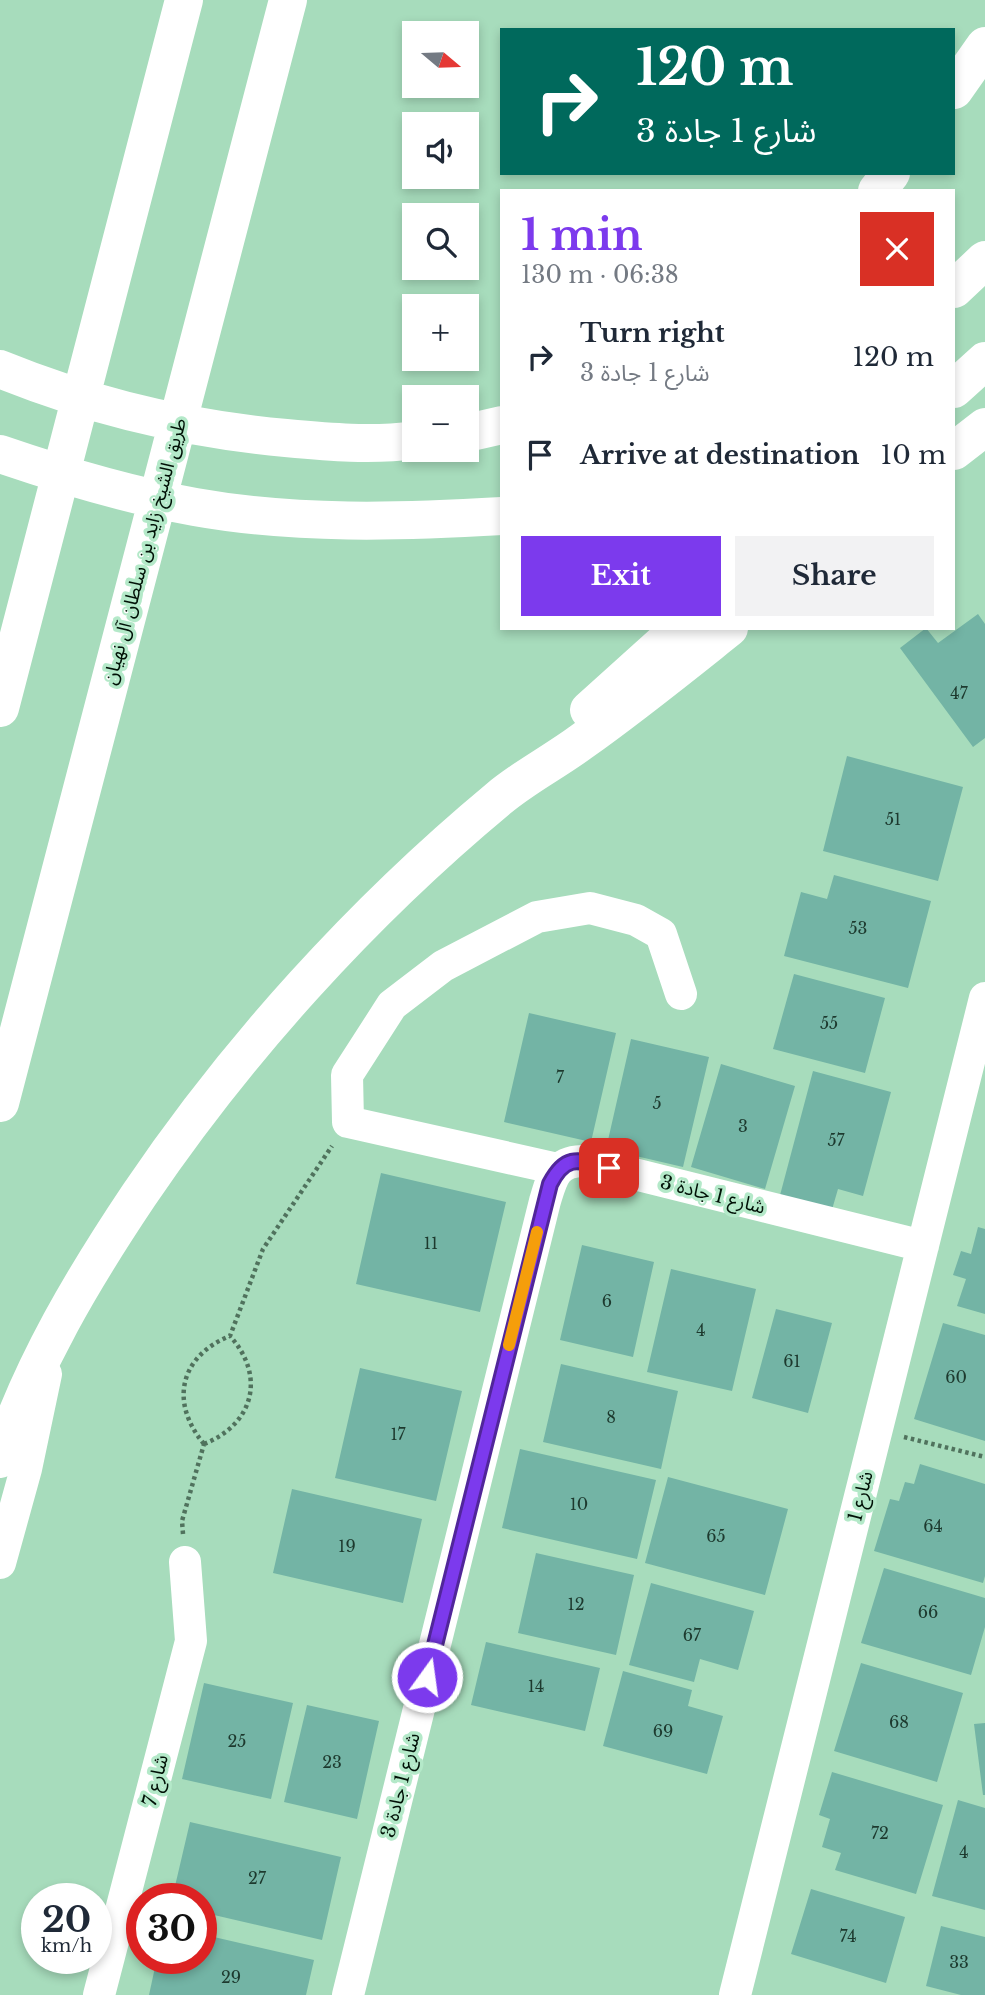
<!DOCTYPE html>
<html lang="en">
<head>
<meta charset="utf-8">
<style>
  body { margin:0; font-family:"Libre Baskerville","Noto Sans Arabic",serif; background:#f2f2f3; color:#1f2937; height:100vh; display:flex; flex-direction:column; font-size:26px; white-space:nowrap }
  * { box-sizing:border-box; margin:0 }
  p { font-size:23px; color:#747a83 }
  .icon { flex:none; width:38px; height:38px; fill:none; stroke:currentColor; stroke-width:2; stroke-linecap:round; stroke-linejoin:round }
  .map { position:relative; flex:1; overflow:hidden }
  .panel { position:absolute; left:500px; top:189px; width:455px; height:441px; display:flex; flex-direction:column; background:#fff; border-radius:0px; box-shadow:0 4px 10px #0003 }
  .panel>* { flex:none }
  .hud { position:absolute; left:500px; top:28px; width:455px; height:147px; border-radius:0px; box-shadow:0 4px 10px #0003; background:#00695c; color:#fff; overflow:hidden }
  .needle { width:46px; rotate:109deg }
  .buttons { position:absolute; left:402px; top:21px; display:grid; gap:14px }
  .buttons a { display:grid; place-items:center; width:77px; height:77px; border-radius:0px; background:#fff; box-shadow:0 4px 10px #0003; font-size:35px }
  .speed { position:absolute; left:21px; top:1883px; display:flex; gap:14px; font-size:35px; font-weight:700; text-align:center }
  .speed>* { display:grid; place-content:center; width:91px; height:91px; border-radius:50%; background:#fff; box-shadow:0 4px 10px #0003; line-height:1 }
  .speed small { font-size:18px; font-weight:400 }
  .speed .limit { border:10px solid #d22; background:#fff; color:#111 }
  .pin { position:absolute; display:grid; place-items:center; width:60px; height:60px; color:#fff; margin:-30px; border-radius:14px; box-shadow:0 4px 10px #0006 }
  .me { position:absolute; width:77px; margin:-38px; rotate:14deg; stroke-linejoin:round; filter:drop-shadow(0 0 5px #0008) }
  .turn { display:flex; align-items:center; gap:24px; height:147px; padding:0 21px; font-size:32px }
  .turn .icon { width:91px; height:91px; stroke-width:2.5 }
  .turn b { display:block; font-size:49px; line-height:60px }
  .round { display:grid; place-items:center; flex:none; width:74px; height:74px; border-radius:0px; background:#f2f2f3 }
  .overview { display:flex; align-items:center; justify-content:space-between; height:119px; padding:0 21px }
  h1 { font-size:42px; font-weight:700; line-height:52px; color:#7c3aed }
  .cta { display:flex; gap:14px; margin-top:auto; padding:14px 21px }
  .cta a { flex:1; height:80px; border-radius:0px; background:#7c3aed; color:#fff; font-size:28px; font-weight:700; line-height:80px; text-align:center }
  .cta a+a { background:#f2f2f3; color:#1f2937 }
  ul { padding:0; list-style:none }
  li { display:flex; align-items:center; gap:21px; height:98px; padding:0 21px }
  li div { flex:1 }
  li b { display:block; font-size:26px }
  li em { font-style:normal }
  .map>svg:first-child { display:block }
</style>
</head>
<body>
<div class="map">
<svg width="985" height="1995" viewBox="0 0 985 1995">
  <rect width="100%" height="100%" fill="#a7dcbc"/>
  <path fill="#73b4a5" d="M978 614 985 624V738L973 747 900 648 926 628 938 643Z
    M847 756 963 787 938 881 823 851Z
    M834 875 931 901 908 988 784 956 801 892 827 899Z
    M794 974 885 998 865 1073 773 1049Z
    M529 1013 616 1033 591 1142 504 1122Z
    M631 1039 709 1057 683 1167 606 1149Z
    M721 1064 795 1086 765 1189 691 1167Z
    M813 1071 891 1092 863 1196 838 1189 831 1213 779 1199Z
    M381 1173 506 1202 480 1312 356 1284Z
    M978 1227 985 1229V1314L957 1306 966 1279 953 1275 961 1251 971 1254Z
    M582 1245 654 1262 633 1357 560 1340Z
    M671 1269 756 1289 732 1391 647 1372Z
    M776 1309 832 1323 808 1413 752 1398Z
    M943 1323 985 1335V1441L914 1419Z
    M561 1364 678 1391 661 1469 543 1442Z
    M360 1368 462 1391 436 1501 335 1478Z
    M520 1449 656 1480 637 1559 502 1528Z
    M920 1464 985 1484V1576L983 1583 874 1551 890 1499 899 1501 905 1482 914 1484Z
    M668 1477 788 1509 765 1595 645 1563Z
    M292 1489 422 1519 403 1603 273 1573Z
    M536 1553 634 1575 616 1655 518 1633Z
    M884 1568 985 1598V1627L971 1675 861 1643Z
    M651 1583 754 1611 738 1670 700 1659 694 1682 629 1665Z
    M486 1642 600 1668 585 1731 471 1705Z
    M861 1663 963 1693 937 1782 834 1751Z
    M623 1671 692 1690 688 1706 723 1716 707 1774 603 1746Z
    M204 1683 293 1703 271 1799 182 1779Z
    M307 1705 379 1721 357 1819 284 1802Z
    M985 1723V1795H983L974 1724Z
    M832 1772 943 1805 916 1894 835 1870 841 1853 822 1847 830 1819 819 1815Z
    M958 1800 985 1808V1910L932 1896Z
    M190 1822 341 1857 322 1940 201 1912V1899H172Z
    M811 1889 905 1917 886 1983 791 1954Z
    M941 1926 985 1937V1995H961L926 1986Z
    M201 1934 314 1960 306 1995H149L157 1958H201Z"/>
  <g fill="none" stroke-linecap="round" stroke-linejoin="round">
    <path stroke="#50725d" stroke-width="4.5" stroke-dasharray="3.5 3.5" stroke-linecap="butt" d="M904 1437 985 1457
      M204 1444C169 1402 180 1356 230 1336L263 1249 332 1146
      M204 1444C254 1424 266 1376 230 1336
      M183 1534 182 1521 204 1444"/>
    <path stroke="#fff" stroke-width="32" d="M558 1169 348 1122 347 1075 392 1005 443 966 537 917 590 908 636 920 661 934 681 994
      M0 1563 26 1469 46 1374
      M99 1995 191 1641 185 1562
      M348 1995 545 1201C552 1178 555 1162 582 1161L923 1246
      M735 1995 985 998"/>
    <path stroke="#fff" stroke-width="38" d="M954 90 985 46
      M877 191 891 173
      M954 289 985 260
      M0 369C91 406 188 429 286 438 329 442 372 446 415 440
      M954 389 985 361
      M467 433 502 425
      M954 451 985 427
      M0 454C64 476 128 495 195 507 296 525 400 522 502 516
      M0 708 184 0
      M589 710 680 628
      M0 1103 288 0
      M0 1459C33 1363 82 1280 139 1195 237 1050 362 912 498 799 524 777 554 762 581 742 632 706 680 667 729 628"/>
  </g>
  <g fill="none" stroke-linecap="round" stroke-linejoin="round">
    <defs>
      <path id="route" d="M427 1677 550 1184C566 1153 579 1160 609 1168"/>
    </defs>
    <use href="#route" stroke="#51269a" stroke-width="18"/>
    <use href="#route" stroke="#7c3aed" stroke-width="12"/>
    <path stroke="#f59e0b" stroke-width="12" d="M509 1345 537 1232"/>
  </g>
  <g text-anchor="middle" stroke-width="7" stroke-linejoin="round" paint-order="stroke">
    <g font-size="16" fill="#1d392e">
      <text x="959" y="699">47</text>
      <text x="893" y="825">51</text>
      <text x="858" y="934">53</text>
      <text x="829" y="1029">55</text>
      <text x="560" y="1083">7</text>
      <text x="657" y="1109">5</text>
      <text x="743" y="1132">3</text>
      <text x="836" y="1146">57</text>
      <text x="431" y="1249">11</text>
      <text x="607" y="1307">6</text>
      <text x="701" y="1336">4</text>
      <text x="792" y="1367">61</text>
      <text x="956" y="1383">60</text>
      <text x="611" y="1423">8</text>
      <text x="398" y="1440">17</text>
      <text x="579" y="1510">10</text>
      <text x="933" y="1532">64</text>
      <text x="716" y="1542">65</text>
      <text x="347" y="1552">19</text>
      <text x="576" y="1610">12</text>
      <text x="928" y="1618">66</text>
      <text x="692" y="1641">67</text>
      <text x="536" y="1692">14</text>
      <text x="899" y="1728">68</text>
      <text x="663" y="1737">69</text>
      <text x="237" y="1747">25</text>
      <text x="332" y="1768">23</text>
      <text x="880" y="1839">72</text>
      <text x="964" y="1858">4</text>
      <text x="257" y="1884">27</text>
      <text x="848" y="1942">74</text>
      <text x="959" y="1968">33</text>
      <text x="231" y="1983">29</text>
    </g>
    <g font-size="19" fill="#001006" stroke="#b4e9c9">
      <text transform="translate(144 551) rotate(-75)" y="7">طريق الشيخ زايد بن سلطان آل نهيان</text>
      <text transform="translate(713 1194) rotate(14)" y="7">شارع 1 جادة 3</text>
      <text transform="translate(860 1496) rotate(-76)" y="7">شارع 1</text>
      <text transform="translate(155 1780) rotate(-76)" y="7">شارع 7</text>
      <text transform="translate(400 1785) rotate(-76)" y="7">شارع 1 جادة 3</text>
    </g>
  </g>
</svg>
<div class="buttons">
<a><svg class="needle" viewBox="-14 -14 28 28"><path d="M0-13l5 13h-10z" fill="#e53935"/><path d="M0 13l5-13h-10z" fill="#747a83"/></svg></a>
<a><svg class="icon" aria-label="sound" viewBox="0 0 24 24"><path d="M4 9h4l5-4v14l-5-4H4zM17 9q2 3 0 6"/></svg></a>
<a><svg class="icon" aria-label="search" viewBox="0 0 24 24"><circle cx="10" cy="10" r="6"/><path d="M15 15l6 6"/></svg></a>
<a>+</a>
<a>−</a>
</div>
<div class="speed"><div>20<small>km/h</small></div><div class="limit">30</div></div>
<div class="pin" style="left:609px;top:1168px;background:#d93025"><svg class="icon" aria-label="arrive" viewBox="0 0 24 24"><path d="M6 21V4h12l-3 4 3 4H6"/></svg></div>
<svg class="me" style="left:427px;top:1677px" viewBox="-20 -20 40 40"><circle r="17" fill="#7c3aed" stroke="#fff" stroke-width="3"/><path d="M0-11L8 9 0 5-8 9z" fill="#fff"/></svg>
<div class="hud">
<div class="turn"><svg class="icon" aria-label="right" viewBox="0 0 24 24"><path d="M7 20v-9h11M14 6l5 5-5 5"/></svg><div><b>120 m</b>شارع 1 جادة 3</div></div>
</div>
<section class="panel">
<div class="overview"><div><h1>1 min</h1><p>130 m · 06:38</p></div><a class="round" style="background:#d93025;color:#fff"><svg class="icon" aria-label="close" viewBox="0 0 24 24"><path d="M6 6l12 12M18 6L6 18"/></svg></a></div>
<ul>
<li><svg class="icon" aria-label="right" viewBox="0 0 24 24"><path d="M7 20v-9h11M14 6l5 5-5 5"/></svg><div><b>Turn right</b><p>شارع 1 جادة 3</p></div><em>120 m</em></li>
<li><svg class="icon" aria-label="arrive" viewBox="0 0 24 24"><path d="M6 21V4h12l-3 4 3 4H6"/></svg><div><b>Arrive at destination</b></div><em>10 m</em></li>
</ul>
<div class="cta"><a>Exit</a><a>Share</a></div>
</section>
</div>
</body>
</html>
